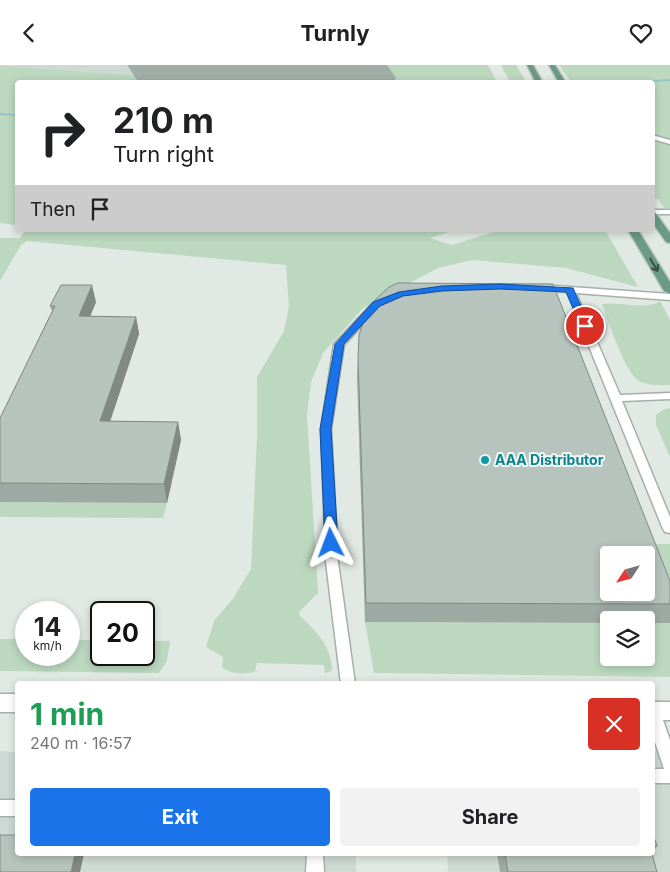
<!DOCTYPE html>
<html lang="en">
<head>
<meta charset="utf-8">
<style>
  body { margin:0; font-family:Inter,sans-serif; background:#f2f2f2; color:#202124; height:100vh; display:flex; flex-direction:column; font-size:19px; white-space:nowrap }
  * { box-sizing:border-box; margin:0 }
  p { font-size:16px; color:#757577 }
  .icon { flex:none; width:28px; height:28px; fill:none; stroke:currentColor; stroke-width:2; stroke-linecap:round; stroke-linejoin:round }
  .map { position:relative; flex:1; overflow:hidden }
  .drawer { position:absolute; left:15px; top:616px; width:640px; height:175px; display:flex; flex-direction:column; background:#fff; border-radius:5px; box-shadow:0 2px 8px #0003 }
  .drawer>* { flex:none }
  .hud { position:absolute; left:15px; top:15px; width:640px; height:152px; border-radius:5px; box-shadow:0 2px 8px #0003; background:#fff; color:#202124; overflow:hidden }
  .needle { width:32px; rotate:234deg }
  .tools { position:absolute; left:600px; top:481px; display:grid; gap:10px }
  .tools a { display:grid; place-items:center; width:55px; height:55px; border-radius:5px; background:#fff; box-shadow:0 2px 8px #0003; font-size:25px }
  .speed { position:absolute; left:15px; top:536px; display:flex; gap:10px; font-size:25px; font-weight:700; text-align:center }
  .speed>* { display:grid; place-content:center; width:65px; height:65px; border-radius:50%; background:#fff; box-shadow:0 2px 8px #0003; line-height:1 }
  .speed small { font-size:12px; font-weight:400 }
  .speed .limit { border:2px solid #111; border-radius:8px; background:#fff; color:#111 }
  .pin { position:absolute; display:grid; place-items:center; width:42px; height:42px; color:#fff; margin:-21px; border:2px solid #fff; border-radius:50%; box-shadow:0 1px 5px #0007 }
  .me { position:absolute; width:55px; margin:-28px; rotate:357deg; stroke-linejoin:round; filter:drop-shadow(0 0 4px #0008) }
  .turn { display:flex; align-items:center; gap:18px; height:105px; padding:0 15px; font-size:22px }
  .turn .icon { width:65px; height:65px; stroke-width:2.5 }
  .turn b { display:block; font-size:35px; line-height:42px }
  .then { display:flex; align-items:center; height:48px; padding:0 15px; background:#0003; gap:10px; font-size:19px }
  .round { display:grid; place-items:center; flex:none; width:52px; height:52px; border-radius:5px; background:#f2f2f2 }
  .summary { display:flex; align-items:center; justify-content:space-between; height:85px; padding:0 15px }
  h1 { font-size:30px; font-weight:700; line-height:38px; color:#1e9e55 }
  .action { display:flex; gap:10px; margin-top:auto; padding:10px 15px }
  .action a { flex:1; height:58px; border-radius:5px; background:#1a73e8; color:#fff; font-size:20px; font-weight:700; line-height:58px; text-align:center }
  .action a+a { background:#f2f2f2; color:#202124 }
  header { display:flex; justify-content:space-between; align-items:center; height:65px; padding:0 15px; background:#fff; font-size:22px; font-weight:700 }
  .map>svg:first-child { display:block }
</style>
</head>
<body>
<header><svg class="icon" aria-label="back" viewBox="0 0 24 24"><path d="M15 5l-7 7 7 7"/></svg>Turnly<svg class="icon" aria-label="heart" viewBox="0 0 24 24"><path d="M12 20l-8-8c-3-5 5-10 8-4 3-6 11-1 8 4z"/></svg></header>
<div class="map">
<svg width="670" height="807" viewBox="0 0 670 807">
  <rect width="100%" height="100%" fill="#e1e9e4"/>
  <path fill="#cfd9d3" d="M0 0H481L491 17 18 18 0 122Z
    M0 686 17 687 18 789H356V807H0Z
    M653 687H670V807H448L447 789H652Z"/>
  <path fill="#bcd8bf" d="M365 0H488L497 17H354Z
    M501 0H516L526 17H510Z
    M559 0H670V143H664L658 134H653L652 18 571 17Z
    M0 1 234 17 18 18 17 160 0 158Z
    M26 165H455L430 173 452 180 500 165H605L638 222 566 203 472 195 438 203 363 243 323 288 311 317 307 350 318 528 299 547V550C316 566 332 581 332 606L325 608 324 600 257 598 255 607C244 609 231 610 222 602L223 592 206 582 214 556 232 535 251 504 257 371V312L284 266 289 241 286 200 27 176 21 180 0 216V173H20Z
    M660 236 670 255V320C659 320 650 321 639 316 625 308 608 255 602 239 618 236 647 246 660 236Z
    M670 343V392L656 360V350L663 345Z
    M0 437 167 438 163 453 0 452Z
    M647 479H670V530Z
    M365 557 609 558V592H646V558H670V612L374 608Z
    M0 574H26V590H69V575H101V590H144V576H170L167 596 159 608 0 606Z"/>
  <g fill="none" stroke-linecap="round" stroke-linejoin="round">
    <path fill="#8fc8c7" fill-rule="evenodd" d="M670 14V16L629 18 630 17Z
      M0 48 18 49V51L0 50Z"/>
    <path fill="#a0aea7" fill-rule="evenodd" d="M337 0H366L354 18H332L329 12Z"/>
    <path fill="#a0aea7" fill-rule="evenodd" d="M127 0H387L396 13 393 18H147L137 15Z"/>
    <defs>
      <path id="service" d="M652 70 670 75V79L652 74Z
        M652 145H670V149H652Z
        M542 220 670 229V235L576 228 620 330 670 328V334L622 336 670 452V468L665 467 663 464 567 227 539 225V221Z
        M375 238 379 241 378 243 344 280 331 364 338 497 355 619H341L326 497 321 364 334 279 372 239Z
        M653 640 658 641 670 675V718H652V704H664L652 668Z
        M0 735H18V751H0Z
        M307 789H323L324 807H306Z"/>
      <path id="minor" d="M0 629H18V647H0Z
        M652 637H670V655H652Z"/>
      <path id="primary" d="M527 0H533L543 18H536Z
        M549 0H555L566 18H559Z
        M652 146 655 147 670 168V178L666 177 652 157Z
        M628 165H638L670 217V229L664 226Z"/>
    </defs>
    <use href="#service" stroke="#a4b0aa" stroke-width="3"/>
    <use href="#minor" stroke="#a4b0aa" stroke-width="3"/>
    <use href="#primary" stroke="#c1c7c5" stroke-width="3"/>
    <use href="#service" fill="#fff" fill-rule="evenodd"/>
    <use href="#minor" fill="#fff" fill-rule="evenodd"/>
    <use href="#primary" fill="#6b9a85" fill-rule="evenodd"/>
  </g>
  <path fill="#9da9a3" d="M96 237 90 251 136 252 139 269 110 356 178 357 181 375 167 438 0 437V353L52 246 50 241Z
    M358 293 670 539V558H646V555H609V558L365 557 357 311Z
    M652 766 657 781 652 790 657 807H500L497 789H652Z"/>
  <path fill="#808984" d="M92 220 96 237 83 269 79 251Z
    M136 252 139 269 104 375 100 356Z
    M178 357 181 375 167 438 164 419Z
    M75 789H84L80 807H71Z"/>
  <path fill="#b7c4bd" stroke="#808984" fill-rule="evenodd" d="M398 218 553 219 670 516V539L366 538 358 293 359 270 365 252 376 234 389 222ZM609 490H646V528H609Z
    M61 220H92L79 251 136 252 100 356 178 357 164 419 0 418V353L55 241H50Z
    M652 766 657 781H652Z
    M0 770H18V789H75L71 807H0Z
    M505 789H652L657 807H508Z"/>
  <defs><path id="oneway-shaft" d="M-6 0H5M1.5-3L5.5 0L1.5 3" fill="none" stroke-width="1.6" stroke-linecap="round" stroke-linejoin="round" transform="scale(1.25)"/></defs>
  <use stroke="#355044" href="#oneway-shaft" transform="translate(654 200) rotate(59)"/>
  <path fill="#1a73e8" stroke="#114b97" d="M500 219 573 223 590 261 588 263H582L566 227 500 224 442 226 403 231 380 241 344 279 331 364 338 478 336 481H327L325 478 320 364 335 279 373 237 399 227 442 221Z"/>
  <circle fill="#0f9aa8" stroke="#f1f7f3" stroke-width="2" cx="485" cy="395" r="5"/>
  <g text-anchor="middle" stroke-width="4" stroke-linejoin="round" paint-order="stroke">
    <g font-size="14" font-weight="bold" fill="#0d838f" stroke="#f1f7f3" text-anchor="start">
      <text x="495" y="400">AAA Distributor</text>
    </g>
  </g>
</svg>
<div class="tools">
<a><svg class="needle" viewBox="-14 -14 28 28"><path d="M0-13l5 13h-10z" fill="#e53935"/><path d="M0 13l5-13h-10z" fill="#757577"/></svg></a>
<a><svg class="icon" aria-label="layers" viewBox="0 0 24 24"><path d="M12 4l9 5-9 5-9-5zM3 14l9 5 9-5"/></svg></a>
</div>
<div class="speed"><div>14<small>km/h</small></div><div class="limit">20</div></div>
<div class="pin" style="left:585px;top:261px;background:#d93025"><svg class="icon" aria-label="arrive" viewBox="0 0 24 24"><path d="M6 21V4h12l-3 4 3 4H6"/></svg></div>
<svg class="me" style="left:331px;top:478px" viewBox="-20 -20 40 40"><path d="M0-17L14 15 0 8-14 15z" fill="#1a73e8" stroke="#fff" stroke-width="4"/></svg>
<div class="hud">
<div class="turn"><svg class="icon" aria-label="right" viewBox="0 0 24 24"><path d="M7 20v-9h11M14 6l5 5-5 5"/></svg><div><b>210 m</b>Turn right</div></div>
<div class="then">Then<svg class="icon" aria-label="arrive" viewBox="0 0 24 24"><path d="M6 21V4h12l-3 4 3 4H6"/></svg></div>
</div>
<section class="drawer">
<div class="summary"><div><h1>1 min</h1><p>240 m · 16:57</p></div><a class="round" style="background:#d93025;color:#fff"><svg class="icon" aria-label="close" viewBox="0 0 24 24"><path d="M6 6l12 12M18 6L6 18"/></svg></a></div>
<div class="action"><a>Exit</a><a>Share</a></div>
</section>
</div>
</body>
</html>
